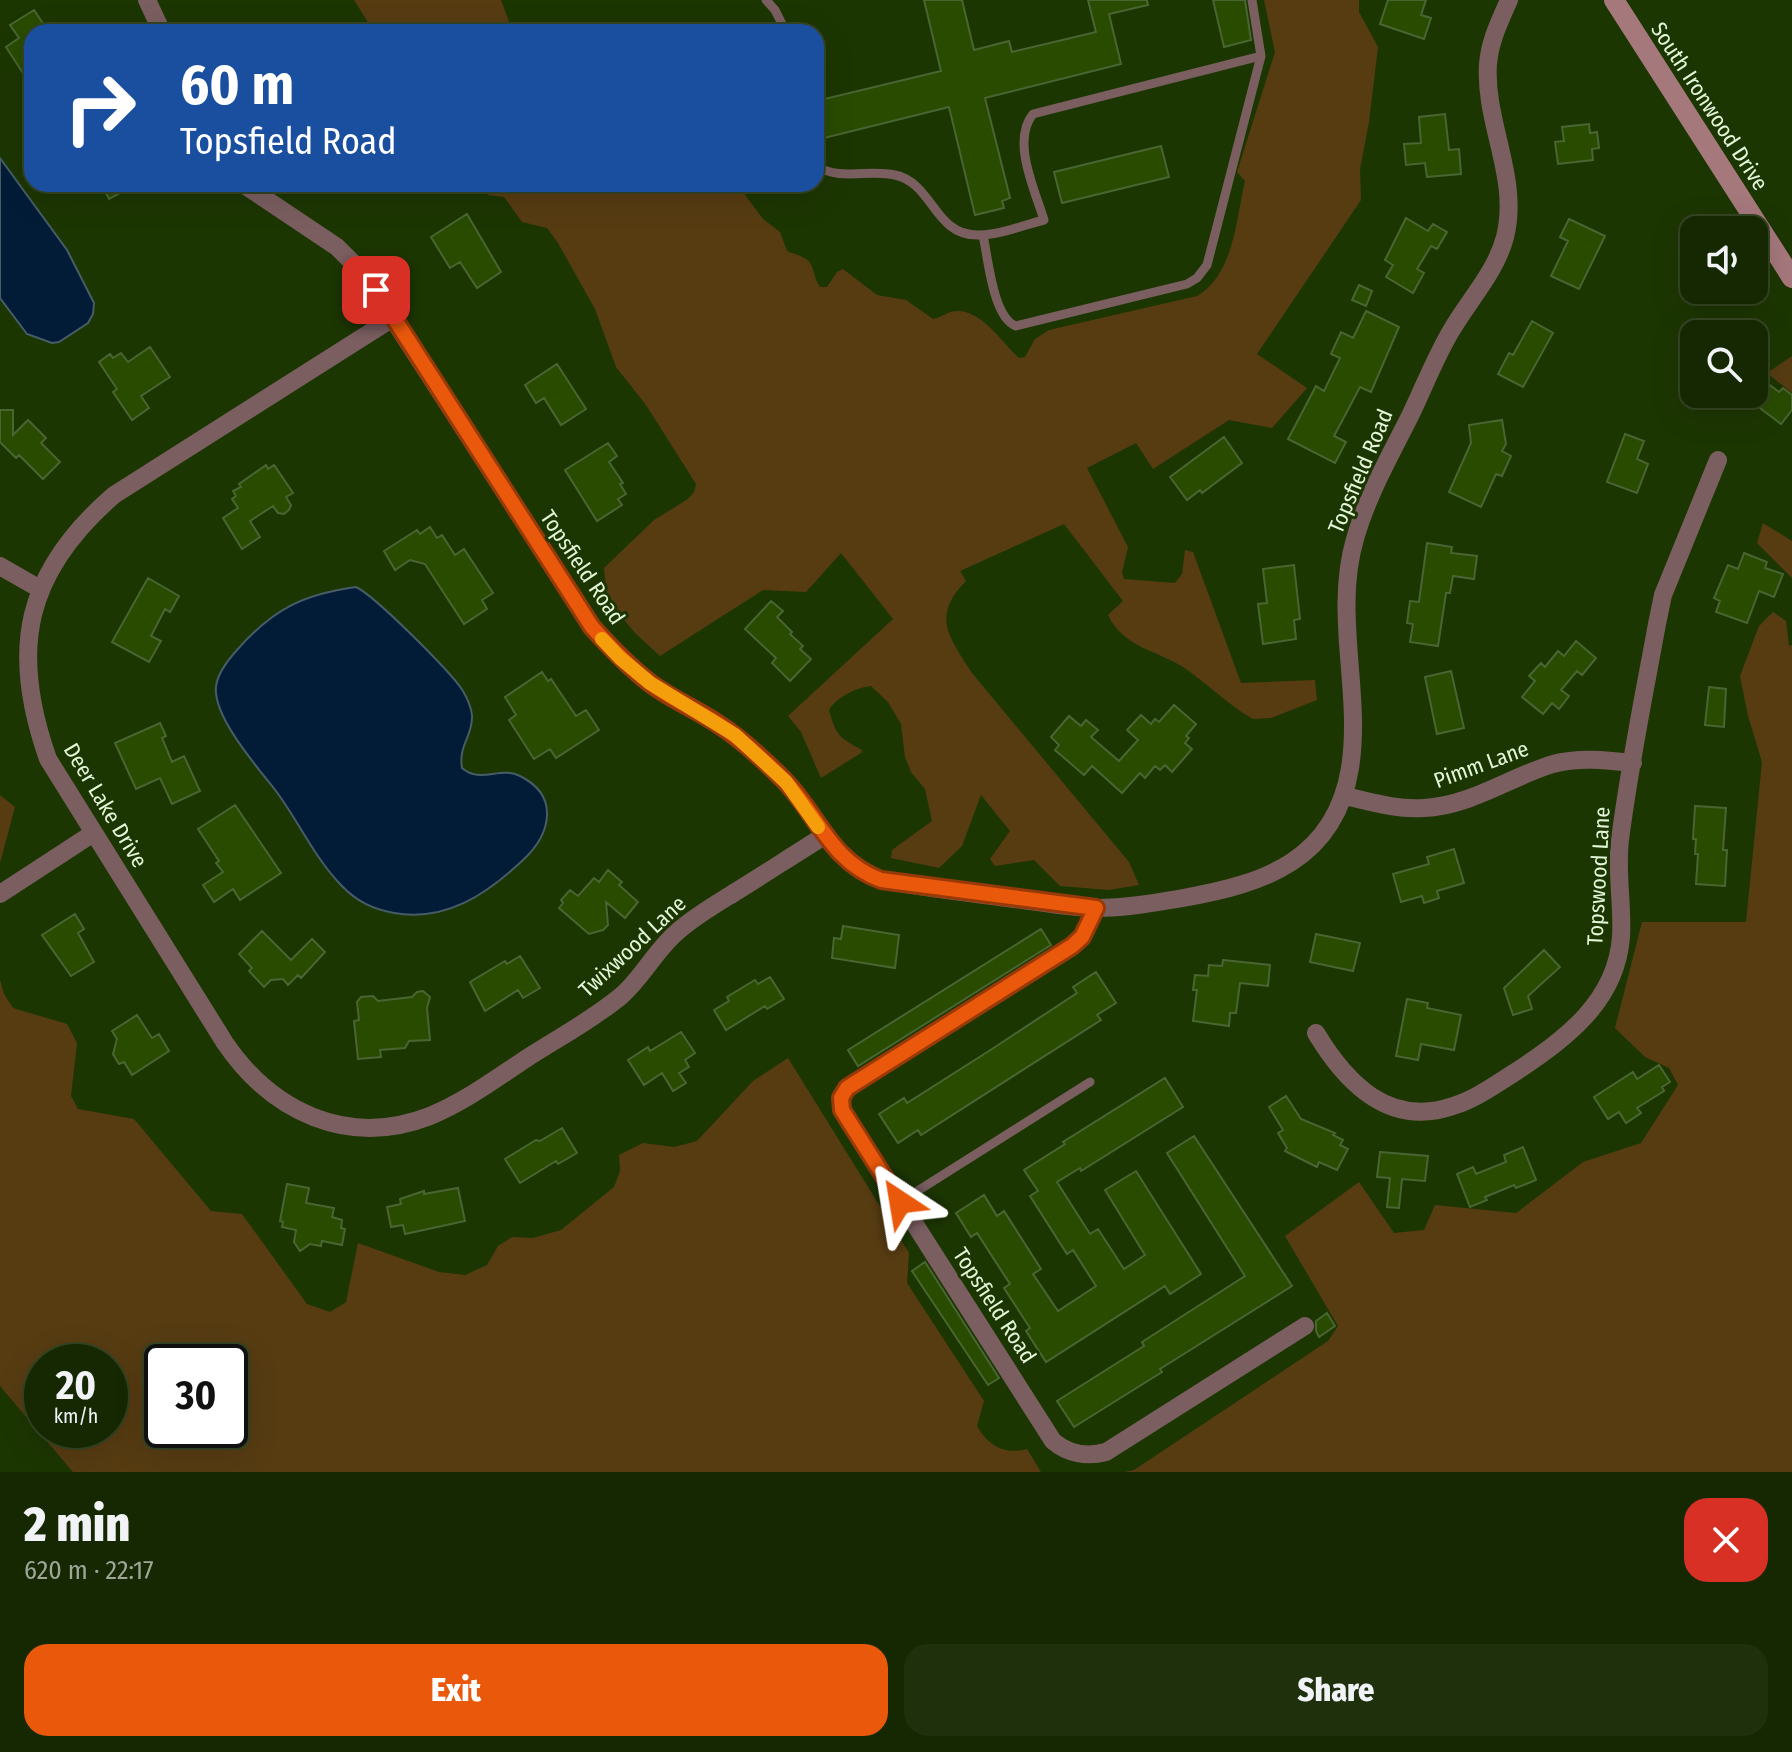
<!DOCTYPE html>
<html lang="en">
<head>
<meta charset="utf-8">
<style>
  body { margin:0; font-family:"Fira Sans Condensed",sans-serif; background:#1e300c; color:#f1f3f6; height:100vh; display:flex; flex-direction:column; font-size:30px; white-space:nowrap }
  * { box-sizing:border-box; margin:0 }
  p { font-size:26px; color:#9da699 }
  .icon { flex:none; width:44px; height:44px; fill:none; stroke:currentColor; stroke-width:2; stroke-linecap:round; stroke-linejoin:round }
  .map { position:relative; height:1472px; overflow:hidden }
  .panel { display:flex; flex-direction:column; background:#152802; flex:1 }
  .panel>* { flex:none }
  .top-card { position:absolute; left:24px; top:24px; width:800px; height:168px; border-radius:24px; box-shadow:0 8px 32px #0002,0 0 0 2px #344424; background:#1a4fa0; color:#fff; overflow:hidden }
  .buttons { position:absolute; left:1680px; top:216px; display:grid; gap:16px }
  .buttons a { display:grid; place-items:center; width:88px; height:88px; border-radius:16px; background:#152802; box-shadow:0 8px 32px #0002,0 0 0 2px #344424; font-size:40px }
  .speed { position:absolute; left:24px; top:1344px; display:flex; gap:16px; font-size:40px; font-weight:700; text-align:center }
  .speed>* { display:grid; place-content:center; width:104px; height:104px; border-radius:50%; background:#152802; box-shadow:0 8px 32px #0002,0 0 0 2px #344424; line-height:1 }
  .speed small { font-size:20px; font-weight:400 }
  .speed .limit { border:4px solid #111; border-radius:12px; background:#fff; color:#111 }
  .pin { position:absolute; display:grid; place-items:center; width:68px; height:68px; color:#fff; margin:-34px; border-radius:16px; box-shadow:0 4px 12px #0006 }
  .me { position:absolute; width:88px; margin:-44px; rotate:327deg; stroke-linejoin:round; filter:drop-shadow(0 0 6px #0008) }
  .turn { display:flex; align-items:center; gap:28px; height:168px; padding:0 24px; font-size:36px }
  .turn .icon { width:104px; height:104px; stroke-width:2.5 }
  .turn b { display:block; font-size:56px; line-height:68px }
  .round { display:grid; place-items:center; flex:none; width:84px; height:84px; border-radius:24px; background:#1e300c }
  .overview { display:flex; align-items:center; justify-content:space-between; height:136px; padding:0 24px }
  h1 { font-size:48px; font-weight:800; line-height:60px }
  .button { display:flex; gap:16px; margin-top:auto; padding:16px 24px }
  .button a { flex:1; height:92px; border-radius:24px; background:#ea580c; color:#fff; font-size:32px; font-weight:800; line-height:92px; text-align:center }
  .button a+a { background:#1e300c; color:#f1f3f6 }
  .map>svg:first-child { display:block }
</style>
</head>
<body>
<div class="map">
<svg width="1792" height="1472" viewBox="0 0 1792 1472">
  <rect width="100%" height="100%" fill="#1c3602"/>
  <path fill="#573c12" fill-rule="evenodd" d="M354 0H501L510 24 516 32H374Z
    M1264 0H1359V12L1378 47 1369 122 1360 169 1361 200 1257 354 1307 388 1272 428 1229 420 1153 469 1136 443 1087 468 1128 547 1122 573 1124 579 1175 583 1182 574 1185 550 1193 552 1241 683 1315 680 1317 700 1271 718 1253 719C1228 705 1207 683 1183 667 1156 650 1123 647 1108 615L1123 601 1064 524 960 571 966 581C931 616 949 637 972 673L1129 862 1139 885 1109 890 1060 886 1034 860 995 866 990 859 1010 831 981 795 962 846 939 868 891 858 892 850 932 821 925 789 911 772 905 757 901 724 888 702 871 686C855 688 837 697 829 710 836 736 840 738 862 750L861 753 821 778 801 732 788 716 893 619 841 553 806 592 763 590 660 656 635 633 607 599 604 568 654 520 688 499 694 492 696 484 646 405 616 367 595 309 558 243 547 228 522 222 504 197 488 195 485 184H737L763 219 780 232 787 251C793 254 800 255 806 259 815 265 813 278 820 287H827L837 272 843 269 877 295 906 300 933 319C941 318 948 311 957 311 983 311 1002 343 1019 358L1025 357 1035 339 1049 330 1197 296C1234 274 1236 220 1245 181L1237 172 1275 52Z
    M1792 356V393L1767 373Z
    M1763 523 1792 541V578L1757 543Z
    M1773 612 1786 621 1789 646 1792 645V1472H1125L1134 1470 1328 1341 1338 1326 1285 1236 1359 1182 1394 1233 1424 1230 1435 1205 1516 1213 1583 1162 1641 1143 1678 1085 1669 1068 1645 1057 1615 1028 1642 922H1746L1762 762 1748 716 1740 676 1759 626Z
    M0 795 15 807 0 863Z
    M0 980 4 994 13 1008 67 1024 77 1043 71 1096 78 1109 134 1119 211 1211 242 1214 307 1304 330 1312 346 1302 358 1243 439 1272 465 1275 487 1265 498 1246 512 1237 533 1238 561 1230 614 1187 620 1171 619 1155 643 1143 674 1147 697 1141 753 1081 788 1058 909 1253 907 1283 984 1401 977 1426C988 1446 1005 1455 1027 1449L1041 1472H73L0 1386ZM110 1362V1430H42V1362ZM230 1362V1430H162V1362Z"/>
  <path fill="#021b37" stroke="#465d68" stroke-width="2" d="M0 158 67 250 94 303 93 314 88 323 59 342 52 343 27 334 0 298Z
    M356 587C375 596 451 672 463 691 467 698 471 707 472 715 473 737 458 745 462 768 480 784 500 766 520 776 560 796 551 834 523 860 487 894 446 922 394 913 373 909 357 902 341 885 314 857 299 822 276 791 258 768 213 717 216 687 217 674 228 660 237 650 272 610 303 594 356 587Z"/>
  <path fill="#284b00" stroke="#496533" stroke-width="2" d="M924 0H962L974 50 1009 41 1012 52 1096 32 1088 0H1147L1148 5 1109 14 1121 64 985 98 1010 198 1002 201 1004 208 975 215 949 107 816 140V101L941 71Z
    M1213 0H1245L1251 40 1224 47Z
    M1388 0H1426L1421 15 1431 18 1424 39 1380 24Z
    M34 10 44 25 32 32V87L6 47 19 38 10 25Z
    M1445 114 1449 150 1459 149 1461 174 1427 177 1425 163 1406 165 1404 144 1421 143 1419 117Z
    M1589 124 1590 133 1597 132 1599 148 1592 149 1593 160 1558 164 1555 142 1564 141 1562 127Z
    M1161 146 1169 177 1062 203 1054 172Z
    M101 184H137L109 199Z
    M467 214 501 272 477 288 460 262 450 268 431 237Z
    M1406 218 1428 231 1433 224 1447 232 1437 249 1431 246 1417 269 1424 273 1413 293 1386 277 1393 265 1385 260Z
    M1569 219 1605 236 1579 289 1551 276 1568 241 1560 237Z
    M1359 285 1372 291 1366 306 1352 300Z
    M1366 311 1399 327 1371 392 1360 387 1334 436 1346 442 1335 463 1288 439 1316 386 1324 391 1340 358 1331 354 1341 332 1353 338Z
    M1532 321 1553 333 1523 387 1498 374 1509 353 1513 355Z
    M150 347 170 377 141 396 149 408 132 420 113 392 117 389 99 362 110 354 113 358 121 353 128 362Z
    M557 364 586 409 561 425 544 398 536 403 525 385Z
    M1762 379 1779 392 1783 388 1792 395V410L1781 424 1747 398 1754 394V389Z
    M0 410H13V435L28 420 46 438 41 443 60 462 43 479 19 455 16 458 0 442Z
    M1502 420 1506 444 1502 451 1511 456 1502 476 1496 474 1481 507 1449 492 1471 443 1469 425Z
    M1625 434 1644 441 1637 459 1648 464 1637 493 1607 482Z
    M1224 437 1242 463 1202 493 1200 490 1187 500 1170 477Z
    M608 443 617 456 609 462 623 483 620 484 626 494 618 499 622 505 597 521 565 470Z
    M266 465 268 469 274 465 293 493 286 497 291 505 289 510 284 514 278 513 273 506 250 521 260 537 242 549 223 518 238 508 232 499 236 496 233 491 241 487 239 484Z
    M430 527 437 538 442 535 455 555 464 549 493 593 482 600 487 609 464 624 425 564 410 560 395 570 384 551 417 530 420 534Z
    M1427 543 1452 547 1451 553 1477 556 1474 579 1453 576 1450 593H1446L1438 646 1410 642 1413 624 1407 623 1410 601 1419 602Z
    M1744 553 1767 562 1765 568 1783 574 1774 597 1759 591 1747 623 1716 612 1720 601 1714 598 1728 565 1738 569Z
    M1294 565 1300 619 1294 620 1296 639 1263 644 1258 604 1267 603 1263 569Z
    M148 578 179 596 170 612 165 609 151 636 161 641 149 662 112 642Z
    M771 601 783 611 777 617 792 632 790 634 803 646 800 649 811 659 790 681 772 663 776 658 745 629Z
    M1576 641 1596 658 1582 675 1577 671 1561 690 1569 696 1559 709 1552 703 1543 714 1522 697 1535 681 1529 676 1541 663 1545 667 1558 651 1564 656Z
    M1451 671 1464 728 1437 734 1425 677Z
    M542 672 548 681 551 679 576 716 586 710 599 730 556 758 550 749 534 759 509 720 516 715 505 697Z
    M1709 687 1726 689 1724 727 1705 725Z
    M1174 705 1196 724 1186 736 1189 738 1185 743 1192 749 1172 772 1165 765 1160 770 1155 766 1145 778 1140 773 1122 793 1092 766 1084 775 1055 750 1059 745 1051 737 1069 716 1081 726 1086 720 1098 730 1091 737 1119 761 1138 740 1127 730 1141 715 1151 724 1155 719 1159 722Z
    M160 723 166 736 162 738 172 762 184 756 200 791 172 804 160 778 136 789 115 743Z
    M235 805 281 873 240 900 233 889 214 902 203 885 223 872 216 863 219 861 198 829Z
    M1695 806 1726 808 1723 850H1727L1725 886 1696 884 1698 854H1695L1696 839H1693Z
    M1454 849 1464 883 1437 891 1439 898 1424 903 1422 896 1401 902 1393 874 1429 864 1427 857Z
    M608 870 622 882 619 885 638 902 625 918 606 902 608 925 603 930 589 934 559 908 563 903 561 900 570 890 578 896 594 878 599 882Z
    M75 914 84 929 78 933 94 962 71 976 42 935Z
    M843 926 899 935 895 968 832 958 834 938 841 939Z
    M1041 929 1051 945 858 1066 848 1050Z
    M262 931 291 960 312 939 325 952 301 978 298 975 288 985 283 979 271 980 264 987 249 971 252 968 239 954Z
    M1316 934 1360 943 1353 971 1310 962Z
    M1544 950 1560 967 1528 996 1532 1009 1513 1015 1504 988Z
    M520 956 540 988 523 998 518 990 485 1011 470 982 505 961 507 964Z
    M1223 960 1270 965 1268 986 1240 983 1236 1013H1230L1229 1026 1193 1021 1197 990H1193L1195 975 1208 976 1209 965 1222 966Z
    M1096 972 1116 1003 1097 1015 1101 1020 921 1135 918 1130 898 1143 879 1114 904 1098 907 1103 992 1049 1077 993 1073 987Z
    M770 977 784 999 767 1009 765 1006 726 1030 714 1010 729 1001 727 997 755 980 758 984Z
    M423 991 430 997 427 1008 430 1040 409 1041 405 1048 380 1050 381 1057 358 1059 354 1021 359 1020 357 1002 361 997 373 996 378 1001 412 997 417 992Z
    M1407 999 1428 1003 1427 1008 1461 1015 1454 1050 1421 1044 1418 1060 1396 1056Z
    M137 1015 152 1038 159 1034 169 1051 132 1075 124 1062 119 1064 113 1054 117 1039 112 1031Z
    M681 1032 695 1053 685 1060 689 1067 679 1073 686 1083 673 1091 662 1073 644 1085 628 1060 648 1047 650 1051Z
    M1659 1065 1670 1082 1662 1087 1664 1091 1637 1108 1641 1113 1626 1123 1619 1112 1608 1119 1594 1097 1633 1072 1637 1079Z
    M1165 1078 1183 1107 1081 1171 1080 1168 1057 1182 1090 1234 1098 1229 1124 1269 1145 1255 1105 1190 1136 1171 1201 1274 1170 1294 1165 1286 1046 1362 1026 1331 1030 1328 1004 1288 1010 1284 977 1233 971 1237 956 1213 984 1195 997 1216 1004 1211 1041 1269 1033 1274 1058 1311 1096 1286 1073 1250 1067 1254 1030 1196 1038 1191 1024 1170 1065 1144 1063 1142Z
    M1286 1096 1301 1119 1335 1133 1333 1135 1343 1140 1340 1145 1348 1149 1337 1170 1319 1162 1317 1167 1285 1151 1287 1148 1278 1133 1283 1130 1269 1107Z
    M562 1128 577 1153 558 1164 556 1161 520 1183 505 1159 536 1140 540 1141Z
    M1194 1136 1292 1286 1160 1369 1162 1372 1074 1427 1057 1401 1144 1346 1142 1342 1245 1276 1167 1153Z
    M1523 1147 1536 1180 1516 1188 1514 1185 1485 1197 1487 1200 1470 1207 1457 1174 1473 1167 1476 1174 1506 1162 1504 1155Z
    M1380 1152 1428 1156 1425 1181 1402 1179 1399 1208 1387 1207 1390 1178 1377 1177Z
    M287 1184 309 1188 306 1203 334 1208 332 1217 342 1220 341 1228 345 1229 342 1245 322 1241 321 1246 310 1244 300 1251 294 1242 296 1230 282 1227 283 1222 280 1221Z
    M458 1188 465 1221 405 1234 403 1225 391 1227 387 1207 401 1204 400 1199 424 1191V1194Z
    M925 1262 999 1378 988 1385 912 1271Z
    M1327 1313 1335 1326 1319 1337 1316 1331V1321Z"/>
  <g fill="none" stroke-linecap="round" stroke-linejoin="round">
    <path stroke="#7a5e60" stroke-width="9" d="M766 0 775 10 786 32
      M816 166C841 181 868 169 895 175 933 183 934 235 977 235 998 236 1023 225 1044 220 1035 190 1011 141 1033 114L1261 56 1252 0
      M983 235C988 258 993 318 1016 326L1187 284 1197 278 1207 265 1261 56
      M900 1202 1090 1082"/>
    <path stroke="#7a5e60" stroke-width="18" d="M147 0 162 32
      M243 184 337 247 364 274 592 627C610 647 628 666 650 683 671 699 696 709 718 724 742 739 764 760 784 780 819 816 830 861 881 880 925 888 970 893 1015 899 1042 902 1068 908 1096 908 1125 908 1154 903 1183 898 1264 884 1335 860 1350 768 1362 693 1333 614 1355 539 1367 496 1390 456 1410 416 1424 387 1435 358 1451 331 1469 300 1496 272 1505 237 1520 178 1484 123 1488 64 1490 40 1500 21 1509 0
      M393 318 114 495C25 572 9 649 48 759L225 1043C272 1112 348 1148 430 1116 464 1102 494 1080 524 1060 556 1039 591 1021 621 996 642 978 655 951 677 932 695 916 716 904 737 891 766 873 795 854 824 836
      M0 566 40 589
      M1345 796C1371 802 1397 810 1424 808 1470 806 1510 777 1553 764 1579 757 1606 760 1633 763
      M0 894 92 834
      M1096 908 1082 937 1072 946 847 1088 841 1098 842 1110 1053 1441C1068 1454 1087 1457 1106 1452L1305 1326
      M1316 1033C1346 1083 1389 1128 1453 1106 1476 1099 1496 1084 1517 1071 1566 1038 1616 1002 1621 937 1623 905 1616 873 1620 840 1629 768 1644 695 1657 624L1663 595 1718 460"/>
    <path stroke="#a5787c" stroke-width="20" d="M1614 0 1792 278"/>
  </g>
  <g fill="none" stroke-linecap="round" stroke-linejoin="round">
    <defs>
      <path id="route" d="M376 290 592 627C610 647 628 666 650 683 671 699 696 709 718 724 742 739 764 760 784 780 819 816 830 861 881 880L1096 908 1082 937 1072 946 847 1088 841 1098 842 1110 900 1202"/>
    </defs>
    <use href="#route" stroke="#983908" stroke-width="20"/>
    <use href="#route" stroke="#ea580c" stroke-width="14"/>
    <path stroke="#f59e0b" stroke-width="14" d="M602 639 620 658 650 683 735 735 786 782 818 827"/>
  </g>
  <g text-anchor="middle" stroke-width="6" stroke-linejoin="round" paint-order="stroke">
    <g font-size="22" fill="#e4f6da" stroke="#1c3602">
      <text transform="translate(1710 106) rotate(57)" y="8">South Ironwood Drive</text>
      <text transform="translate(1360 471) rotate(-67)" y="8">Topsfield Road</text>
      <text transform="translate(583 567) rotate(56)" y="8">Topsfield Road</text>
      <text transform="translate(1481 764) rotate(-20)" y="8">Pimm Lane</text>
      <text transform="translate(106 805) rotate(59)" y="8">Deer Lake Drive</text>
      <text transform="translate(1598 876) rotate(-87)" y="8">Topswood Lane</text>
      <text transform="translate(632 946) rotate(-43)" y="8">Twixwood Lane</text>
      <text transform="translate(995 1305) rotate(57)" y="8">Topsfield Road</text>
    </g>
  </g>
</svg>
<div class="buttons">
<a><svg class="icon" aria-label="sound" viewBox="0 0 24 24"><path d="M4 9h4l5-4v14l-5-4H4zM17 9q2 3 0 6"/></svg></a>
<a><svg class="icon" aria-label="search" viewBox="0 0 24 24"><circle cx="10" cy="10" r="6"/><path d="M15 15l6 6"/></svg></a>
</div>
<div class="speed"><div>20<small>km/h</small></div><div class="limit">30</div></div>
<div class="pin" style="left:376px;top:290px;background:#d93025"><svg class="icon" aria-label="arrive" viewBox="0 0 24 24"><path d="M6 21V4h12l-3 4 3 4H6"/></svg></div>
<svg class="me" style="left:900px;top:1202px" viewBox="-20 -20 40 40"><path d="M0-17L14 15 0 8-14 15z" fill="#ea580c" stroke="#fff" stroke-width="4"/></svg>
<div class="top-card">
<div class="turn"><svg class="icon" aria-label="right" viewBox="0 0 24 24"><path d="M7 20v-9h11M14 6l5 5-5 5"/></svg><div><b>60 m</b>Topsfield Road</div></div>
</div>
</div>
<section class="panel">
<div class="overview"><div><h1>2 min</h1><p>620 m · 22:17</p></div><a class="round" style="background:#d93025;color:#fff"><svg class="icon" aria-label="close" viewBox="0 0 24 24"><path d="M6 6l12 12M18 6L6 18"/></svg></a></div>
<div class="button"><a>Exit</a><a>Share</a></div>
</section>
</body>
</html>
